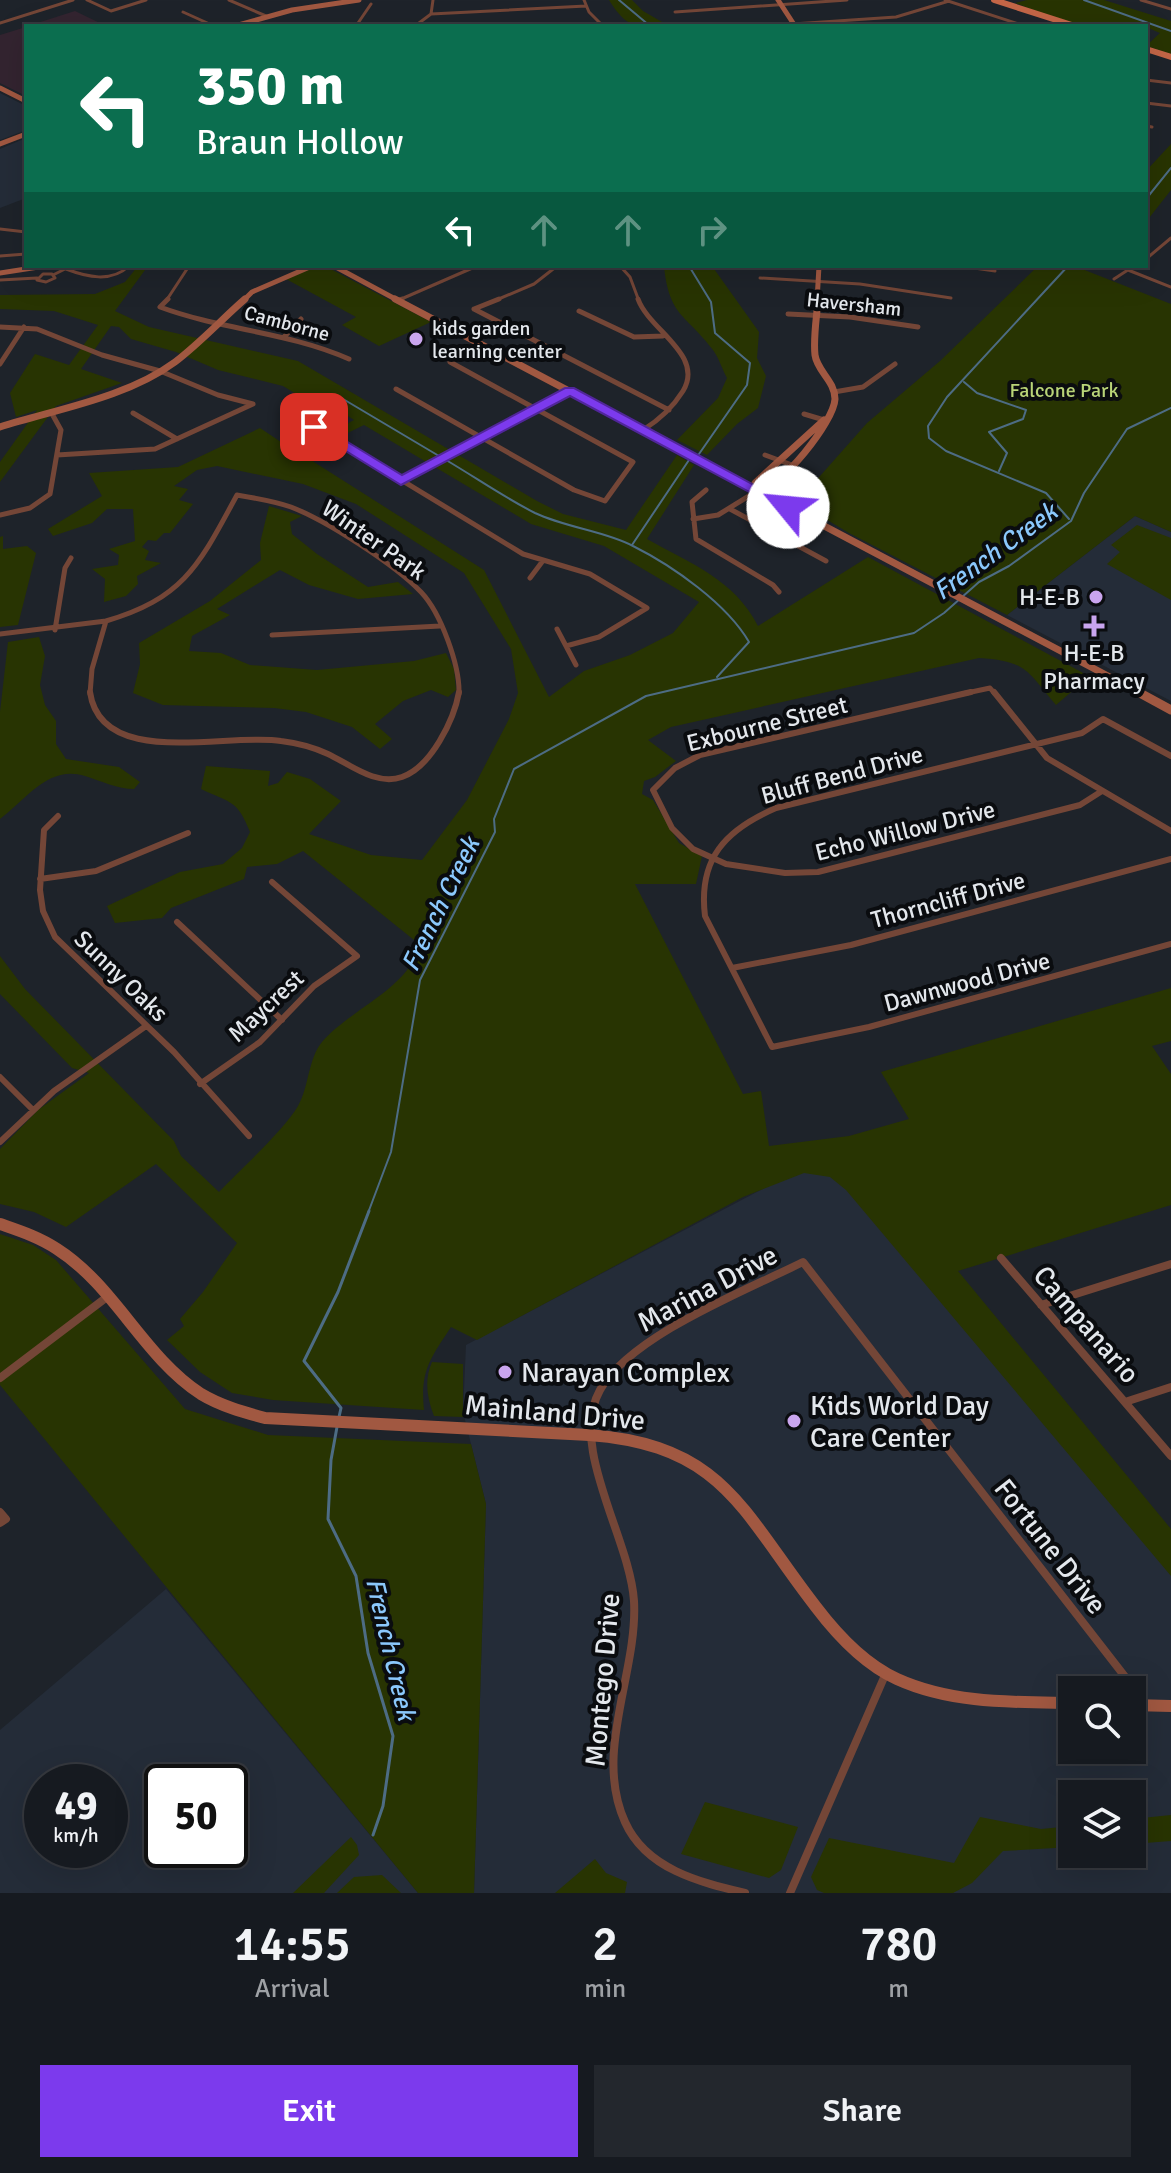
<!DOCTYPE html>
<html lang="en">
<head>
<meta charset="utf-8">
<style>
  body { margin:0; font-family:Signika,sans-serif; background:#23272d; color:#f1f3f6; height:100vh; display:flex; flex-direction:column; font-size:30px; white-space:nowrap }
  * { box-sizing:border-box; margin:0 }
  p { font-size:26px; color:#9ea1a5 }
  .icon { flex:none; width:44px; height:44px; fill:none; stroke:currentColor; stroke-width:2; stroke-linecap:round; stroke-linejoin:round }
  .map { position:relative; height:1893px; overflow:hidden }
  .drawer { display:flex; flex-direction:column; background:#161a20; flex:1 }
  .drawer>* { flex:none }
  .top-card { position:absolute; left:24px; top:24px; width:1124px; height:244px; border-radius:0px; box-shadow:0 8px 32px #0002,0 0 0 2px #35383e; background:#0b6e4f; color:#fff; overflow:hidden }
  .tools { position:absolute; left:1058px; top:1676px; display:grid; gap:16px }
  .tools a { display:grid; place-items:center; width:88px; height:88px; border-radius:0px; background:#161a20; box-shadow:0 8px 32px #0002,0 0 0 2px #35383e; font-size:40px }
  .speed { position:absolute; left:24px; top:1764px; display:flex; gap:16px; font-size:40px; font-weight:700; text-align:center }
  .speed>* { display:grid; place-content:center; width:104px; height:104px; border-radius:50%; background:#161a20; box-shadow:0 8px 32px #0002,0 0 0 2px #35383e; line-height:1 }
  .speed small { font-size:20px; font-weight:400 }
  .speed .limit { border:4px solid #111; border-radius:12px; background:#fff; color:#111 }
  .pin { position:absolute; display:grid; place-items:center; width:68px; height:68px; color:#fff; margin:-34px; border-radius:16px; box-shadow:0 4px 12px #0006 }
  .me { position:absolute; width:88px; margin:-44px; rotate:298deg; stroke-linejoin:round; filter:drop-shadow(0 0 6px #0008) }
  .turn { display:flex; align-items:center; gap:28px; height:168px; padding:0 40px; font-size:36px }
  .turn .icon { width:104px; height:104px; stroke-width:2.5 }
  .turn b { display:block; font-size:56px; line-height:68px }
  .lanes { display:flex; align-items:center; height:76px; padding:0 40px; background:#0003; justify-content:center; gap:40px; direction:ltr }
  .lanes .off { opacity:.35 }
  .eta { display:flex; justify-content:space-evenly; align-items:center; height:136px; text-align:center }
  .eta b { font-size:48px; font-weight:600; line-height:56px }
  .primary-button { display:flex; gap:16px; margin-top:auto; padding:16px 40px }
  .primary-button a { flex:1; height:92px; border-radius:0px; background:#7c3aed; color:#fff; font-size:32px; font-weight:600; line-height:92px; text-align:center }
  .primary-button a+a { background:#23272d; color:#f1f3f6 }
  .map>svg:first-child { display:block }
</style>
</head>
<body>
<div class="map">
<svg width="1171" height="1893" viewBox="0 0 1171 1893">
  <rect width="100%" height="100%" fill="#1e232a"/>
  <path fill="#242c38" fill-rule="evenodd" d="M0 93 26 106V130L0 140Z
    M26 138V198L0 208V149Z
    M1135 516 1171 532V701L1007 615Z
    M827 1155 1171 1575V1893H474L486 1504 463 1412 466 1345ZM1072 1690H1132V1750H1072ZM1072 1794H1132V1854H1072Z
    M166 1589 418 1893H0V1730ZM42 1782H110V1850H42ZM162 1782H230V1850H162Z"/>
  <path fill="#332430" d="M75 11 106 26H28Z
    M26 27V96L0 83V35Z"/>
  <path fill="#283402" fill-rule="evenodd" d="M609 0H632L643 11 669 26C635 26 628 30 609 0Z
    M1027 0H1104L1171 21V54L1146 46 1160 33C1130 18 1119 29 1088 26 1064 24 1037 11 1015 3Z
    M1171 144V190L1146 222V171Z
    M138 266H148L115 311 149 327 298 361 537 501 563 514 626 530 677 455 694 465 647 539C691 564 734 579 758 626L868 557 1111 688 1077 687 1056 705C1027 671 1027 661 979 658L671 727 648 740 676 761 655 777 644 781 642 794 653 800 679 843 702 856 696 884H635L743 1094 761 1091 769 1146 849 1136 909 1119 881 1072 1171 988V1041L1152 1046 1171 1074V1205L958 1271 1171 1529V1576L846 1190 830 1177 804 1173 743 1197 477 1340 451 1327C430 1359 420 1371 424 1410L273 1400 232 1393 200 1372 167 1340 184 1326 180 1319 203 1292 237 1243 156 1164 66 1227 34 1212 0 1204V1149L38 1110 89 1073 72 1068 0 994V956L25 989 174 1141 181 1156 219 1192C240 1170 284 1130 298 1106 309 1087 308 1059 322 1042 350 1009 412 987 419 944L303 851 277 864 247 867 244 879 171 908 162 918 115 923 107 906 180 872 223 864 242 848 250 832C237 799 230 803 201 789L206 766 270 771 268 786 278 783 287 772 310 779 341 801 309 834 371 855 422 860 467 800 509 719 518 693 511 649 464 573 356 504 303 484 217 466 197 470 174 486 188 489 179 500 193 504 170 533H164L156 541 148 540 142 547 149 551 145 560 161 563 137 576 138 584 126 596 104 602 105 579 92 569 118 565 119 555 109 549 135 541 133 509H107L92 523 53 536 48 529 102 496 89 473 178 467 260 428 284 444 316 440 354 420 320 398 311 403 283 386 218 370 176 352 131 339 119 327 111 326 81 369 122 383 56 406 0 482V462L37 410 16 417 10 393 35 354 69 365 98 325 54 311 0 309V295L95 294 125 282ZM364 425 531 524 604 546 699 602 673 633 630 655 584 671 549 697 484 570 303 455Z
    M319 266H325L431 322 379 346 342 325 356 317 286 279Z
    M664 266H712L759 332 757 358 766 376 758 408 737 424 707 455 677 440 718 398 727 378C722 369 719 358 713 350 686 314 669 317 664 266Z
    M1038 266H1085L1082 269 1171 304V532L1135 516 1007 615 849 533 797 502 867 423 940 361Z
    M269 506 302 516 290 522 292 534 317 554 368 587 398 582 413 594 358 599 309 585 280 570 217 609 230 615 192 636 189 651 221 653 250 665 317 670 414 661 446 653 454 669 456 690 448 697 431 690 403 701 375 724 392 739 380 749 352 727 306 712 274 708 163 705 133 693 140 664 139 643 210 601 261 560 260 543Z
    M1137 525 1171 538V600L1107 564 1120 552 1111 545Z
    M3 536V549L27 546 36 553 18 625 0 627V537Z
    M39 637 45 656 40 685 45 705 56 721V744L66 759 119 767 140 782 134 789C118 789 101 781 85 776 48 765 27 799 0 819V712L8 642Z
    M0 1234 33 1245 56 1260 185 1409 268 1435 471 1444 486 1504 474 1893H418L0 1385Z
    M432 1362 463 1364V1417L434 1416C427 1398 424 1380 432 1362Z
    M705 1802 798 1827 781 1870 769 1878 681 1854Z
    M1171 1815V1841L1132 1844V1819Z
    M980 1817 1041 1829 1072 1826V1847L1003 1851 972 1883 953 1893H824L817 1890 811 1877 829 1838 954 1863Z
    M351 1837 357 1845 359 1855 324 1893H293Z
    M595 1859 606 1873 627 1882 625 1893H555Z
    M382 1875 401 1893H337L354 1877Z"/>
  <g fill="none" stroke-linecap="round" stroke-linejoin="round">
    <path stroke="#4d6c84" stroke-width="2" d="M619 0 650 26
      M1084 0 1171 31
      M1146 199 1171 168
      M689 266 711 302 715 333 750 363 747 385 699 454
      M1068 266 947 397 928 426 929 438 946 451 1046 493 1069 519
      M964 382 977 393 1026 410 1023 419 989 432 1007 453 999 471
      M338 396 439 456
      M446 460C475 477 505 498 535 513 567 528 605 531 633 546 673 566 727 604 749 642L717 677
      M632 545 689 460
      M368 1213 391 1152 420 980 495 832 494 819 514 769 646 696 914 633 944 613 979 582 1009 566 1071 521 1084 493 1127 429 1171 408"/>
    <path stroke="#4d6c84" stroke-width="3" d="M339 1417 341 1408 304 1361 338 1292 369 1211
      M337 1427 331 1460 328 1519 356 1576 368 1653 393 1736 383 1806 373 1835"/>
    <path stroke="#744637" stroke-width="3" d="M87 0 111 11 146 0
      M229 0 266 16
      M584 0 589 12 603 26
      M945 0 1025 26
      M1141 0 1171 9
      M183 12 214 26
      M675 12 847 0
      M431 14 586 6
      M0 23 73 0
      M356 26 371 4
      M415 26 431 14 433 0
      M763 26 896 17 949 1
      M1146 80 1171 83
      M1146 103 1171 106
      M1146 126 1152 127
      M0 229 26 232
      M0 256 26 254
      M1146 259 1171 238
      M620 266 630 277 639 301
      M960 266 995 271
      M66 269C87 277 111 283 129 266
      M1128 270 1171 287
      M43 274H52L55 278 46 282 37 280Z
      M53 275 71 266
      M760 278 860 284 951 298
      M1114 279 1134 266
      M0 280 37 278
      M399 300 477 266
      M166 301 189 266
      M494 301 534 284 557 266"/>
    <path stroke="#744637" stroke-width="5" d="M168 299 160 307C222 330 288 332 349 359
      M638 299C649 330 705 355 683 391 673 407 659 420 643 430
      M399 300 402 299
      M474 309 669 410
      M474 309 499 299
      M579 311 634 337 663 336
      M788 314 850 317 918 327
      M0 327 37 329 102 355 160 371 218 395 253 404
      M284 337 301 319
      M0 364 24 327
      M396 389 574 490 605 501 633 462 450 362
      M834 392 863 387 895 364
      M133 413 177 439
      M804 414 824 420
      M314 427 523 554 590 574 647 608 599 637 566 646
      M57 455 155 449 253 404
      M765 455 792 465
      M401 481 570 391
      M706 490 692 502 696 539 773 585 779 592
      M730 509 826 561
      M0 515 30 508 50 494 61 430 51 412
      M693 519 718 515 757 491
      M530 578 542 562
      M106 621C185 598 200 563 237 495 255 498 274 501 291 507 327 521 394 564 421 592 441 613 460 666 459 694
      M557 629 576 665
      M55 630 65 568 71 558
      M0 634 106 621
      M272 635 440 626
      M90 694 92 669 106 621
      M962 694 990 688 995 694"/>
    <path stroke="#744637" stroke-width="6" d="M90 692C101 770 228 732 281 741 297 743 313 747 328 754 351 765 376 786 402 777 431 767 454 720 459 692
      M971 692 700 755 675 768 653 790 672 828 693 849 726 864 785 873 818 872 1080 805 1102 791
      M994 692 1047 758 1171 831
      M1171 756 1103 719 1082 733 776 808C725 830 698 859 705 916L772 1047 869 1027 1171 944
      M58 816 44 830 40 890 43 911 55 937 174 1052 249 1136
      M40 879 96 871 188 833
      M177 922 282 1020
      M732 968 851 945 1171 859
      M0 1077 32 1109
      M200 1084 260 1042 314 986 357 956 272 882
      M0 1142 54 1091 146 1026"/>
    <path stroke="#744637" stroke-width="8" d="M1001 1258 1171 1456
      M1041 1305 1171 1264
      M0 1378 107 1297
      M1125 1402 1171 1387
      M0 1512 6 1519 0 1523
      M745 1893C699 1882 646 1869 625 1822 593 1752 638 1673 634 1601 630 1538 568 1447 600 1390 631 1335 747 1290 803 1262L1147 1705
      M790 1893 886 1673"/>
    <path stroke="#a15841" stroke-width="5" d="M778 0 795 26
      M235 26 292 10 359 0
      M0 88 26 101
      M0 144 26 134
      M334 266 399 301
      M0 273 45 266
      M243 301 252 292 312 266
      M817 301 819 266"/>
    <path stroke="#a15841" stroke-width="7" d="M395 299 1142 694
      M0 427C57 409 126 398 175 362 200 343 222 319 245 299
      M757 491 755 483 824 420
      M758 491C780 489 834 422 835 399 835 381 817 371 815 355 813 337 817 316 818 299"/>
    <path stroke="#a15841" stroke-width="9" d="M1138 692 1171 710"/>
    <path stroke="#a15841" stroke-width="12" d="M0 1224C20 1231 39 1237 57 1249 115 1286 143 1356 201 1394 221 1406 243 1412 265 1418L589 1435C724 1445 742 1512 816 1607 838 1636 864 1664 897 1679 952 1704 1014 1702 1072 1703
      M1132 1705 1171 1706"/>
    <path stroke="#c46647" stroke-width="6" d="M994 0 1075 26
      M1146 49 1171 57"/>
  </g>
  <path fill="#7c3aed" stroke="#51269a" stroke-width="2" d="M565 388H574L795 507 783 510 570 396 401 485 307 427 318 424 402 475Z"/>
  <g fill="#c9a5ee" stroke="#0a0c0f" stroke-width="3">
    <circle cx="416" cy="339" r="8"/>
    <circle cx="1096" cy="597" r="8"/>
    <path d="M1090 614h8v8h8v8h-8v8h-8v-8h-8v-8h8z"/>
    <circle cx="505" cy="1372" r="8"/>
    <circle cx="794" cy="1421" r="8"/>
  </g>
  <g text-anchor="middle" stroke-width="8" stroke-linejoin="round" paint-order="stroke">
    <g font-size="20" fill="#e3e7ec" stroke="#0a0c0f">
      <text transform="translate(854 304) rotate(6)" y="7">Haversham</text>
      <text transform="translate(287 323) rotate(15)" y="7">Camborne</text>
    </g>
    <g font-size="20" fill="#e3e7ec" stroke="#0a0c0f" text-anchor="start">
      <text x="432" y="335">kids garden<tspan x="432" dy="23">learning center</tspan></text>
    </g>
    <g font-size="20" fill="#b9d478" stroke="#0a0c0f">
      <text x="1064" y="397">Falcone Park</text>
    </g>
    <g font-size="24" fill="#e3e7ec" stroke="#0a0c0f">
      <text transform="translate(374 540) rotate(35)" y="8">Winter Park</text>
      <text transform="translate(767 724) rotate(-14)" y="8">Exbourne Street</text>
      <text transform="translate(842 775) rotate(-15)" y="8">Bluff Bend Drive</text>
      <text transform="translate(905 831) rotate(-14)" y="8">Echo Willow Drive</text>
      <text transform="translate(948 900) rotate(-15)" y="8">Thorncliff Drive</text>
      <text transform="translate(121 976) rotate(44)" y="8">Sunny Oaks</text>
      <text transform="translate(967 982) rotate(-15)" y="8">Dawnwood Drive</text>
      <text transform="translate(266 1006) rotate(-43)" y="8">Maycrest</text>
    </g>
    <g font-size="24" fill="#e3e7ec" stroke="#0a0c0f" text-anchor="end">
      <text x="1080" y="605">H-E-B</text>
      <text x="1094" y="661" text-anchor="middle">H-E-B<tspan x="1094" dy="28">Pharmacy</tspan></text>
    </g>
    <g font-size="26" font-style="italic" fill="#8bc8fc" stroke="#0a0c0f">
      <text transform="translate(995 551) rotate(-36)" y="9">French Creek</text>
      <text transform="translate(440 904) rotate(-64)" y="9">French Creek</text>
      <text transform="translate(391 1649) rotate(77)" y="9">French Creek</text>
    </g>
    <g font-size="28" fill="#e3e7ec" stroke="#0a0c0f">
      <text transform="translate(707 1288) rotate(-28)" y="10">Marina Drive</text>
      <text transform="translate(1087 1324) rotate(49)" y="10">Campanario</text>
      <text transform="translate(555 1412) rotate(5)" y="10">Mainland Drive</text>
      <text transform="translate(1051 1546) rotate(52)" y="10">Fortune Drive</text>
      <text transform="translate(602 1680) rotate(-85)" y="10">Montego Drive</text>
    </g>
    <g font-size="28" fill="#e3e7ec" stroke="#0a0c0f" text-anchor="start">
      <text x="521" y="1382">Narayan Complex</text>
      <text x="810" y="1415">Kids World Day<tspan x="810" dy="32">Care Center</tspan></text>
    </g>
  </g>
</svg>
<div class="tools">
<a><svg class="icon" aria-label="search" viewBox="0 0 24 24"><circle cx="10" cy="10" r="6"/><path d="M15 15l6 6"/></svg></a>
<a><svg class="icon" aria-label="layers" viewBox="0 0 24 24"><path d="M12 4l9 5-9 5-9-5zM3 14l9 5 9-5"/></svg></a>
</div>
<div class="speed"><div>49<small>km/h</small></div><div class="limit">50</div></div>
<div class="pin" style="left:314px;top:427px;background:#d93025"><svg class="icon" aria-label="arrive" viewBox="0 0 24 24"><path d="M6 21V4h12l-3 4 3 4H6"/></svg></div>
<svg class="me" style="left:788px;top:507px" viewBox="-20 -20 40 40"><circle r="19" fill="#fff"/><path d="M0-13L10 11 0 6-10 11z" fill="#7c3aed"/></svg>
<div class="top-card">
<div class="turn"><svg class="icon" aria-label="left" viewBox="0 0 24 24"><path d="M17 20v-9H6M10 6l-5 5 5 5"/></svg><div><b>350 m</b>Braun Hollow</div></div>
<div class="lanes"><svg class="icon" aria-label="left" viewBox="0 0 24 24"><path d="M17 20v-9H6M10 6l-5 5 5 5"/></svg><svg class="icon off" aria-label="ahead" viewBox="0 0 24 24"><path d="M12 20V5M6 11l6-6 6 6"/></svg><svg class="icon off" aria-label="ahead" viewBox="0 0 24 24"><path d="M12 20V5M6 11l6-6 6 6"/></svg><svg class="icon off" aria-label="right" viewBox="0 0 24 24"><path d="M7 20v-9h11M14 6l5 5-5 5"/></svg></div>
</div>
</div>
<section class="drawer">
<div class="eta">
<div><b>14:55</b><p>Arrival</p></div>
<div><b>2</b><p>min</p></div>
<div><b>780</b><p>m</p></div>
</div>
<div class="primary-button"><a>Exit</a><a>Share</a></div>
</section>
</body>
</html>
